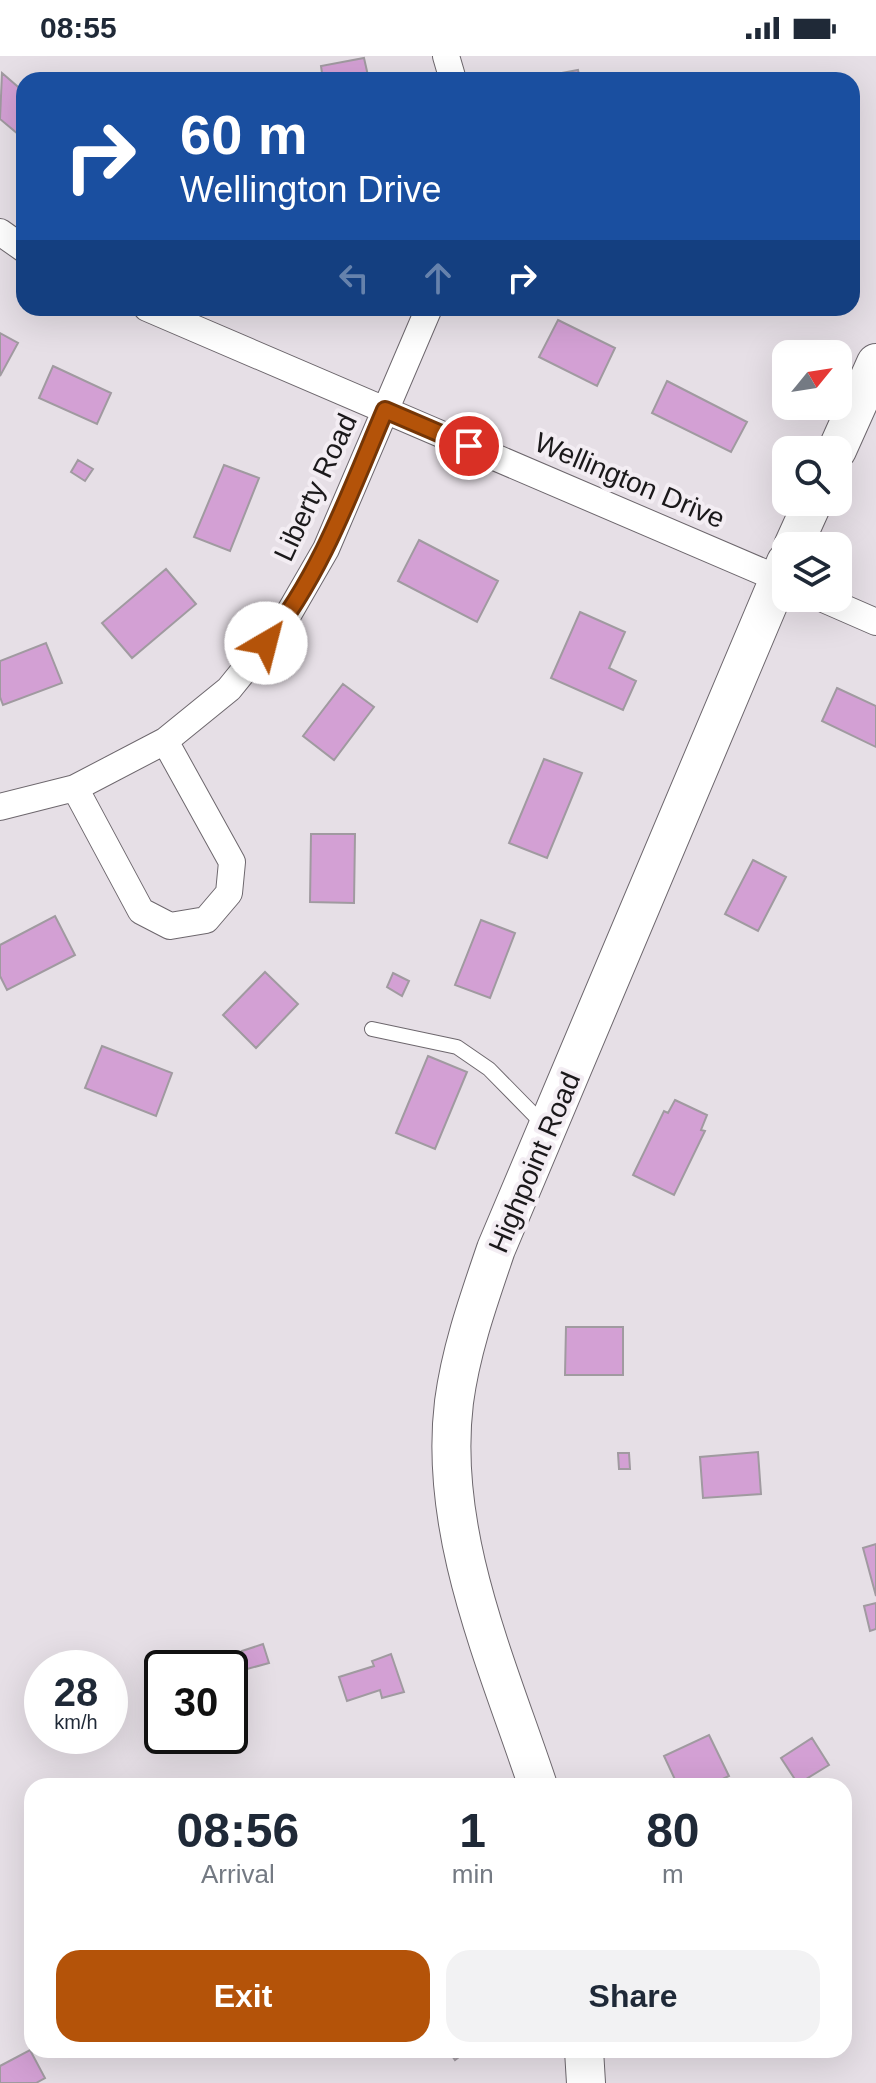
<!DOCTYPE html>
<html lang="en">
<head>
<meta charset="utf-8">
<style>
  body { margin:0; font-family:Arial,sans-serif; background:#f2f2f3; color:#1f2937; height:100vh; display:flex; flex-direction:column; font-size:30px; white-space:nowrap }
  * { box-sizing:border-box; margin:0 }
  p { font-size:26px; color:#747a83 }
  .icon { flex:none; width:44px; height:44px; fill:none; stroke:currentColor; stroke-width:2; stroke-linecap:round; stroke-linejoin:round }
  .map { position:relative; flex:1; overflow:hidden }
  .details { position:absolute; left:24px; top:1722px; width:828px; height:280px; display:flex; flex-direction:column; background:#fff; border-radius:24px; box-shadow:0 8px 32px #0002 }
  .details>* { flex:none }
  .top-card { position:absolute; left:16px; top:16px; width:844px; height:244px; border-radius:24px; box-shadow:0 8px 32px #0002; background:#1a4fa0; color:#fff; overflow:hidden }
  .needle { width:52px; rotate:60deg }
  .buttons { position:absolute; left:772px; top:284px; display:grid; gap:16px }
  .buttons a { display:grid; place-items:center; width:80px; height:80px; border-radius:16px; background:#fff; box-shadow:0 8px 32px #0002; font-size:40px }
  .speed { position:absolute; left:24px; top:1594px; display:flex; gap:16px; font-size:40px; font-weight:700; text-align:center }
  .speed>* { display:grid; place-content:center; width:104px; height:104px; border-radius:50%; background:#fff; box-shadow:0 8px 32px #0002; line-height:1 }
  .speed small { font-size:20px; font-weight:400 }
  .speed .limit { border:4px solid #111; border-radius:12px; background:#fff; color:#111 }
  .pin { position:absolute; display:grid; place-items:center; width:68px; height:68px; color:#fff; margin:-34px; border:4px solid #fff; border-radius:50%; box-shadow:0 2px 8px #0007 }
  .me { position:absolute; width:88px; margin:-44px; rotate:37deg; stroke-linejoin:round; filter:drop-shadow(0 0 6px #0008) }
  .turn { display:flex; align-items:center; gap:28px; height:168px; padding:0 32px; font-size:36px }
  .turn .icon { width:104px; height:104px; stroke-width:2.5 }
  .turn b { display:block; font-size:56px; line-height:68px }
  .lanes { display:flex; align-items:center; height:76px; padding:0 32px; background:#0003; justify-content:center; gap:40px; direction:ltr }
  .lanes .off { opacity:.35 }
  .eta { display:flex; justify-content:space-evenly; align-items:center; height:136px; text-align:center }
  .eta b { font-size:48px; font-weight:700; line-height:56px }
  .button { display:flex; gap:16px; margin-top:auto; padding:16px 32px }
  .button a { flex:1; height:92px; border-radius:24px; background:#b45309; color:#fff; font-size:32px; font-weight:700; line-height:92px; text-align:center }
  .button a+a { background:#f2f2f3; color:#1f2937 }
  .status { display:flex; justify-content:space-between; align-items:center; height:56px; padding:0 40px; background:#fff; direction:ltr }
  .status svg { height:22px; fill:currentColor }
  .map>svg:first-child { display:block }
</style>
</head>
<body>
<div class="status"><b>08:55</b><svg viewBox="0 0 49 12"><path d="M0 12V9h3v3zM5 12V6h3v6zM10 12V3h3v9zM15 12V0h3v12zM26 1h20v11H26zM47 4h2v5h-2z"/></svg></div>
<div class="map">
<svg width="876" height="2027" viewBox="0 0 876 2027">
  <rect width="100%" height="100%" fill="#e6dfe6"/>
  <path fill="#d3a0d4" stroke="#a09aa0" stroke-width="2" d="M364 2 369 24H323L321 10Z
    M578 14 580 24H540V21Z
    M2 17 24 36V83L0 63Z
    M558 264 615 292 597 330 539 301Z
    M0 277 18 287 0 320Z
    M53 310 111 337 97 368 39 342Z
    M667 325 747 366 731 396 652 357Z
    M78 404 93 413 85 425 71 416Z
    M224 409 259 422 230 495 194 481Z
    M419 484 498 525 477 566 398 525Z
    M166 513 196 548 132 602 102 567Z
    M580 556 625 576 609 612 636 625 623 654 551 622Z
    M46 587 62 627 3 649 0 641V605Z
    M343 628 374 651 334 704 303 680Z
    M837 632 876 650V691L822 665Z
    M544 703 582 717 547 802 509 787Z
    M311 778H355L354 847 310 846Z
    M753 804 786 821 758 875 725 858Z
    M55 860 75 899 7 934 0 920V889Z
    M481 864 515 877 490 942 455 929Z
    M265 916 298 948 256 992 223 959Z
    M393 917 409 925 402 940 387 931Z
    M102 990 172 1017 156 1060 85 1032Z
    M428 1000 467 1016 435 1093 396 1077Z
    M675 1044 707 1059 701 1074 705 1075 674 1139 633 1119 664 1055 668 1057Z
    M566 1271H623V1319H565Z
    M758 1396 761 1438 703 1442 700 1401Z
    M618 1397H629L630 1413H619Z
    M876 1488V1540L863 1492Z
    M876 1547V1573L870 1575 864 1550Z
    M263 1588 269 1607 247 1613 242 1595Z
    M391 1598 404 1636 382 1642 380 1634 347 1645 339 1621 374 1610 372 1605Z
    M709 1679 729 1720 716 1726 718 1730H678L664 1700Z
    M812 1682 829 1709 798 1728 781 1702Z
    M30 1994 45 2022 36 2027H0V2010Z
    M448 1994H468L455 2004Z"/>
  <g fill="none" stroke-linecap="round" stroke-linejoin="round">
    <defs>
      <path id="lane" d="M372 973 457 991 489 1013 544 1069"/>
      <path id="street" d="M446 0 453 24
        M0 176 24 193
        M147 252 786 526
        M821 542 876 566
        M75 732 141 855 170 870 206 864 229 837 232 806 165 685
        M0 751 75 732 165 685 229 633 285 564 326 493 429 252"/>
      <path id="secondary" d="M837 394 876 307
        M793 490 813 446
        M538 1730C497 1607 438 1477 454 1346 461 1293 479 1243 496 1193L786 506
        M584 1994 586 2027"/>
    </defs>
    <use href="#lane" stroke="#6d676d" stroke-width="16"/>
    <use href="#street" stroke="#6d676d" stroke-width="28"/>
    <use href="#secondary" stroke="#6d676d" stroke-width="40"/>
    <use href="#lane" stroke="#fff" stroke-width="14"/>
    <use href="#street" stroke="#fff" stroke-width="26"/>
    <use href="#secondary" stroke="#fff" stroke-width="38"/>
  </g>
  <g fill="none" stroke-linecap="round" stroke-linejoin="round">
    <defs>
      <path id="route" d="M266 587C321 519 351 434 385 354L469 390"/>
    </defs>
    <use href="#route" stroke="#753606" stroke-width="20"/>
    <use href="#route" stroke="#b45309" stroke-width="14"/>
  </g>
  <g text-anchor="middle" stroke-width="8" stroke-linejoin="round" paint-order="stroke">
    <g font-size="28" fill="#1b191b" stroke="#f3edf3">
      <text transform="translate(630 424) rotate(23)" y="10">Wellington Drive</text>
      <text transform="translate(315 431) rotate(-65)" y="10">Liberty Road</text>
      <text transform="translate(534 1106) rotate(-67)" y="10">Highpoint Road</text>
    </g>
  </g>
</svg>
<div class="buttons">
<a><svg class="needle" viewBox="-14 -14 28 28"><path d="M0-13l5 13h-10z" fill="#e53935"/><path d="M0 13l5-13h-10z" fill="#747a83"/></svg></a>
<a><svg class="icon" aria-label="search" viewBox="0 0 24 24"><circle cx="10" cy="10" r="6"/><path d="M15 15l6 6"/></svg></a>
<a><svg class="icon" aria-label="layers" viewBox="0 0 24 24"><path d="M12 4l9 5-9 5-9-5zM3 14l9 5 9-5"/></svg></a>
</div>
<div class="speed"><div>28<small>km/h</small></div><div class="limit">30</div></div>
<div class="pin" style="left:469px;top:390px;background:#d93025"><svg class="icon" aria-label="arrive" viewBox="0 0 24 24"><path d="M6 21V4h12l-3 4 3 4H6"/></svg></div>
<svg class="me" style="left:266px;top:587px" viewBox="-20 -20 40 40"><circle r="19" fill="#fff"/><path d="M0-13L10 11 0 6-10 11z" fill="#b45309"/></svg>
<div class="top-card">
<div class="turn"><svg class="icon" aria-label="right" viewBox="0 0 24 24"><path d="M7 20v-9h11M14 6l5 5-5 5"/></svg><div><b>60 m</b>Wellington Drive</div></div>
<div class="lanes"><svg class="icon off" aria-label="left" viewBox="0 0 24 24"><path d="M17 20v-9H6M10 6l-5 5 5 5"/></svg><svg class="icon off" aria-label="ahead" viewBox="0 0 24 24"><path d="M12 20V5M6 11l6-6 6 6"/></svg><svg class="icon" aria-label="right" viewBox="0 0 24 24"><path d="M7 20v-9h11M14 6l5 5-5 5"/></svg></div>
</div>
<section class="details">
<div class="eta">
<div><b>08:56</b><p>Arrival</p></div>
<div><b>1</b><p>min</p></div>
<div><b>80</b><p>m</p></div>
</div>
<div class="button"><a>Exit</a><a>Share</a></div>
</section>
</div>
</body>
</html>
